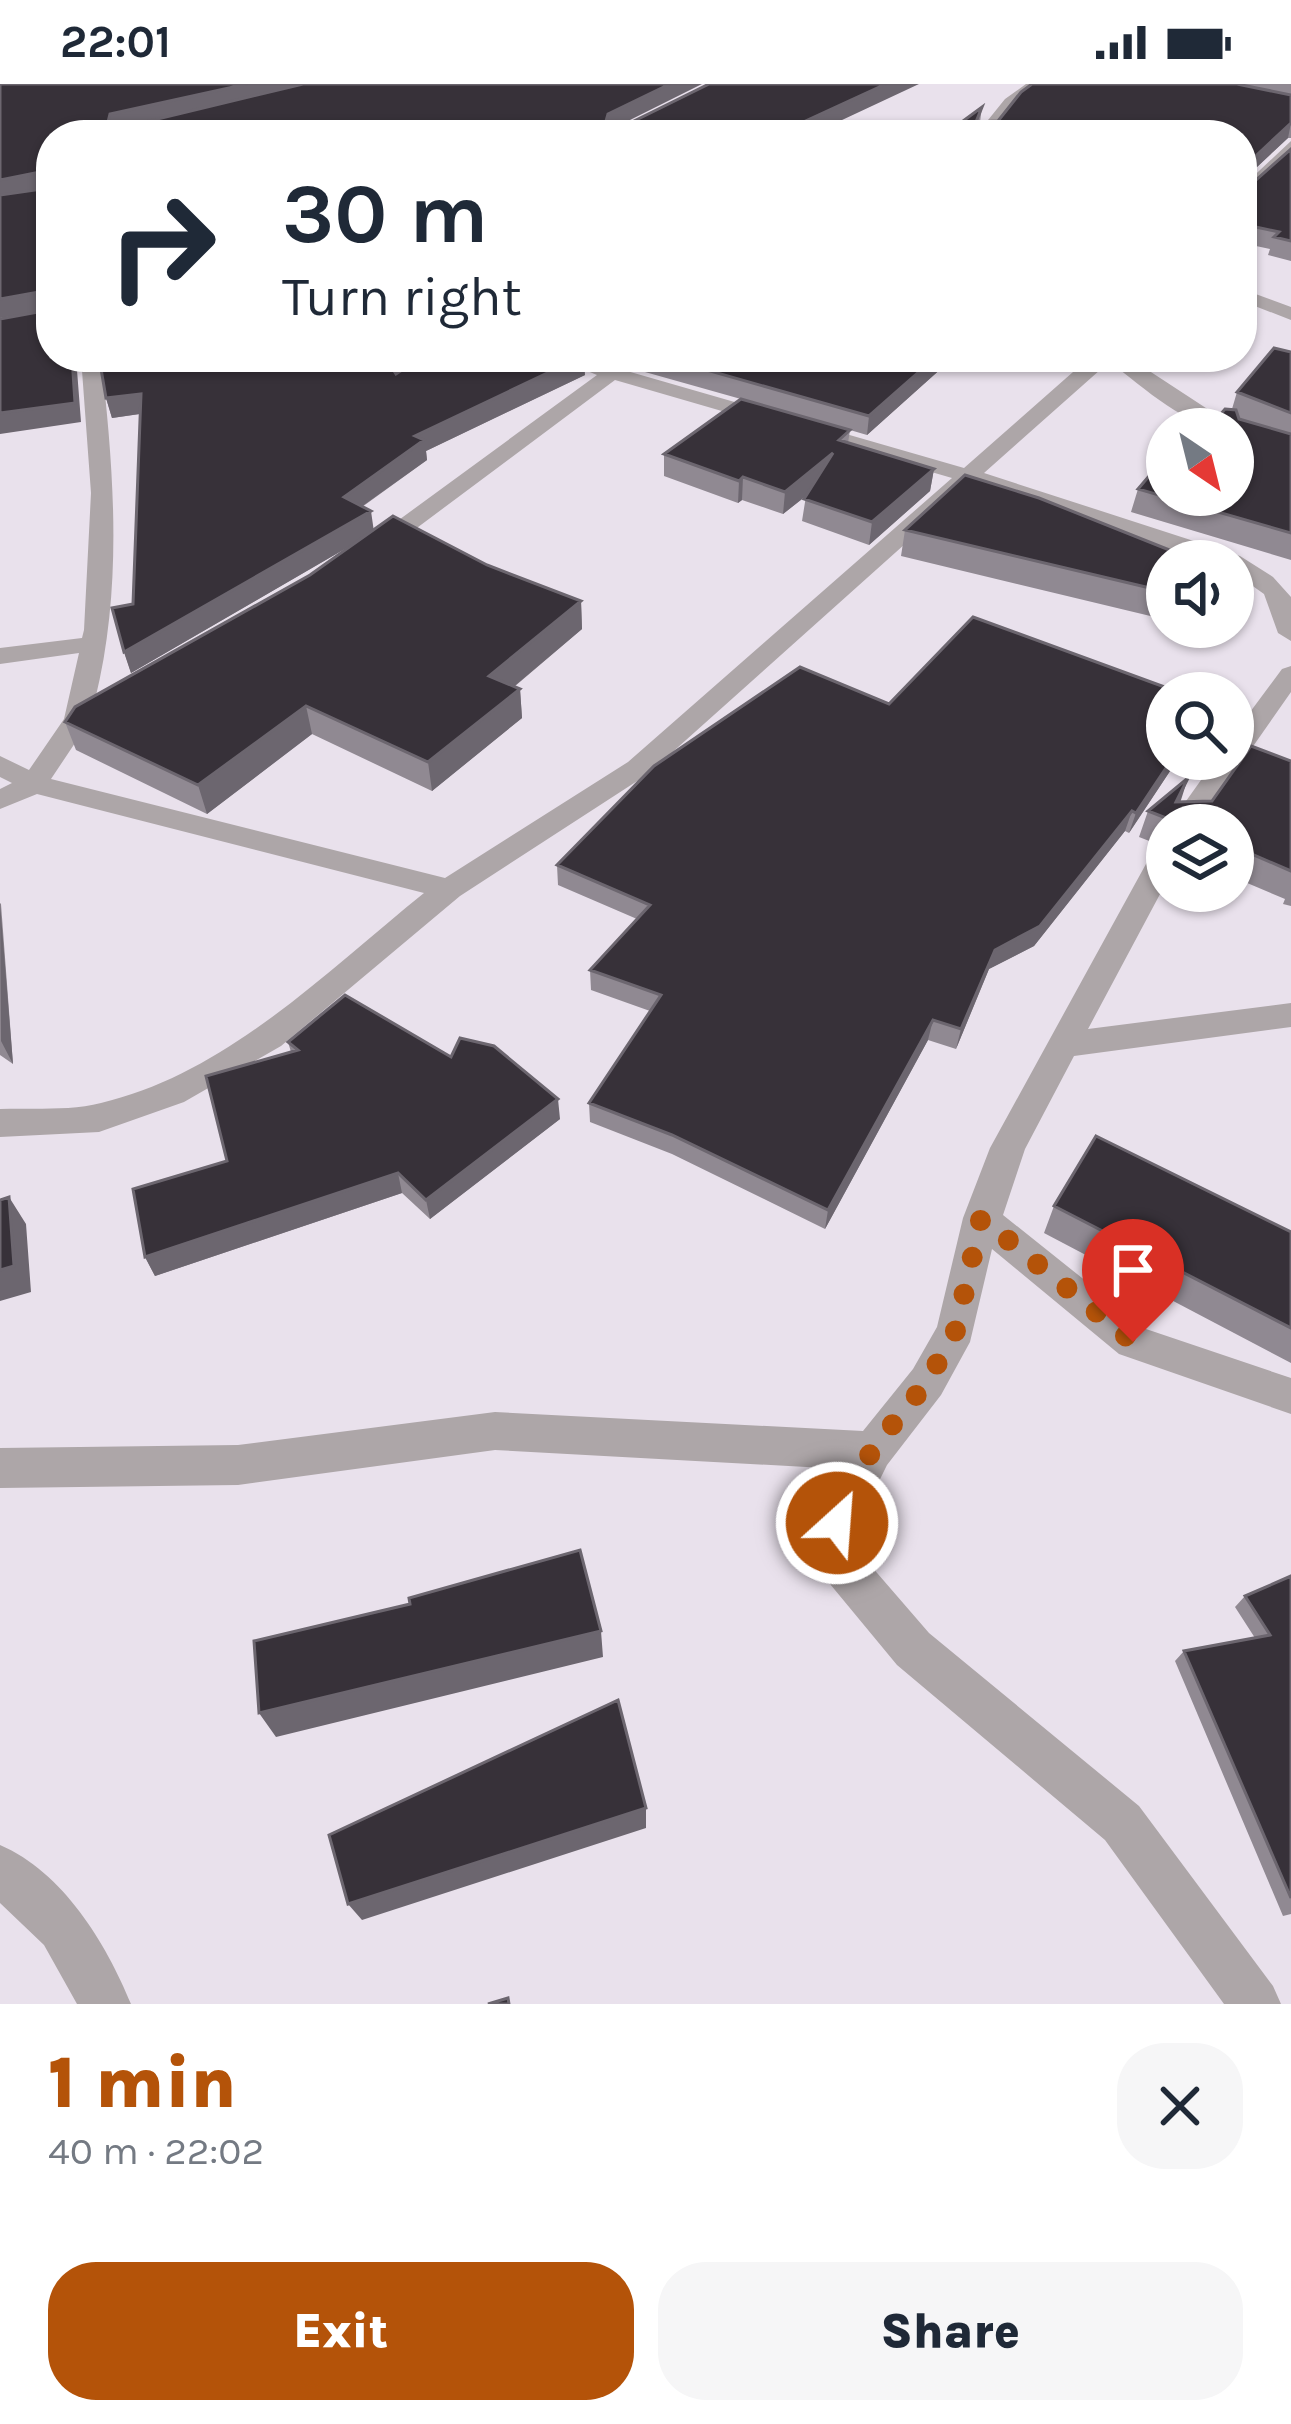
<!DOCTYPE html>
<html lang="en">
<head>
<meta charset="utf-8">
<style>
  body { margin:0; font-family:Karla,sans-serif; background:#f6f6f7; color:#1f2937; height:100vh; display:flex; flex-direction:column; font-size:45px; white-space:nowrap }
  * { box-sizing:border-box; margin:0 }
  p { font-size:39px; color:#747a83 }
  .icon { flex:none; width:66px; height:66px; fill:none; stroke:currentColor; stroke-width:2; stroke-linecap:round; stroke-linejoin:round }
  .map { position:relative; height:1920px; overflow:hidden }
  .panel { display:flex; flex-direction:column; background:#fff; flex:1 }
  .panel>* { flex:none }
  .top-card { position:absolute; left:36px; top:36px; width:1221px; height:252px; border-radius:48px; box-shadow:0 3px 9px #0004; background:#fff; color:#1f2937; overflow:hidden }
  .needle { width:78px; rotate:145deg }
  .buttons { position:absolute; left:1146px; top:324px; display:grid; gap:24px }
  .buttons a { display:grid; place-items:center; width:108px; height:108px; border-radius:50%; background:#fff; box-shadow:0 3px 9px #0004; font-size:60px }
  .pin { position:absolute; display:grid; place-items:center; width:102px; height:102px; color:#fff; margin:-123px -51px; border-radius:50% 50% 50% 0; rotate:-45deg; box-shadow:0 0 12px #0007 }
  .pin .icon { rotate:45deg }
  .me { position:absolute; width:132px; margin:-66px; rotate:26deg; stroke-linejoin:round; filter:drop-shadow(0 0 9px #0008) }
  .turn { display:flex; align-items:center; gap:42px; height:252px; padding:0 48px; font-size:54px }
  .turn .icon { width:156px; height:156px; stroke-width:2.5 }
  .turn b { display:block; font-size:84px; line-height:102px }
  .round { display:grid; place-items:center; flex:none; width:126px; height:126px; border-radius:48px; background:#f6f6f7 }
  .headline { display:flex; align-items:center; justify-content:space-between; height:204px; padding:0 48px }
  h1 { font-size:72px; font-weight:800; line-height:90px; color:#b45309 }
  .cta { display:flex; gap:24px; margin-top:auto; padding:24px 48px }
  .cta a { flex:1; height:138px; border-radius:48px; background:#b45309; color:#fff; font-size:48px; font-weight:800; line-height:138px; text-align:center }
  .cta a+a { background:#f6f6f7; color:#1f2937 }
  .status { display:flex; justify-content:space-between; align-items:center; height:84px; padding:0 60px; background:#fff; direction:ltr }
  .status svg { height:33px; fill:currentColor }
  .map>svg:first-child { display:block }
</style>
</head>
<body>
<div class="status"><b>22:01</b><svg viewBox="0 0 49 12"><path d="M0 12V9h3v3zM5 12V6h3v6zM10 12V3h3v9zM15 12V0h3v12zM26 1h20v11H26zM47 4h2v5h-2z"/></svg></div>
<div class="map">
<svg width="1291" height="1920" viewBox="0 0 1291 1920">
  <rect width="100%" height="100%" fill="#e9e1ec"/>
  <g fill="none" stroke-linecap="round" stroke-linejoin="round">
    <path fill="#ada6a8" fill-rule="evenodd" d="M1026 0H1042L1015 21 992 51H976L1005 15Z
      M1291 57V71L1242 117V103Z
      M1242 205 1291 223V236L1242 217Z
      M81 273H101C114 388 123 503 95 616L110 617 114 623 87 641 51 695 445 794 628 678 952 394 615 296 382 470H366V460L597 291 553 273H583L610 282 621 273H644L627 287 964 384 1090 273H1128L1238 345 1233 350V345C1185 345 1146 304 1109 278L984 389 1240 472 1273 493 1291 513V557L1278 549 1264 510 1233 488V477H1207L972 400 648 690 460 812 281 962 184 1018 99 1048 0 1053V1025C32 1024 70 1027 101 1019 226 990 327 887 424 809L37 710 0 725V705L12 699 0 693V672L29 686 64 635 79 569 0 580V564L82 554 84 546 91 409Z
      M1291 582V608L1198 741H1169L1216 675H1233V651L1282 585Z
      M1167 759V797L1088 945 1291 919V943L1074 972 1025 1065 1003 1131 1146 1245 1291 1294V1330L1119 1270 992 1165 970 1258 941 1311 887 1381 858 1440 865 1475 929 1549 1139 1722 1273 1902 1281 1920H1224L1105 1756 897 1581 830 1500 816 1439 842 1385 495 1366 238 1401 0 1404V1364L238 1361 495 1328 863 1347 913 1285 937 1243 963 1134 990 1064 1152 769Z
      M0 1761C63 1788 106 1859 131 1920H77L44 1861 0 1819Z"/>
  </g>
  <path fill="#908992" d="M1032 0H1291V54H1288L1245 94 1247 104 1291 65V177L1268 171 1270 165 1242 159V51H944L982 23 980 38 998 37Z
    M1291 268V476L1131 428 1138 405 1167 411 1232 325 1237 308Z
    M645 273H954L867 351 850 346 848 359 934 385 930 407 869 461 802 437 806 412 783 430 742 416 738 419 664 392V370L794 330 645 288Z
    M396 290 585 291 426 367 427 376 362 423 374 446 487 481 581 517 582 545 514 603 520 605 522 634 432 707 312 650 207 730 76 666 65 638 310 491 355 459 131 589 124 568 133 520 140 330 112 334 106 314Z
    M905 446 1167 477V536L901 472Z
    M889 620 1167 675H1178L1129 749 1125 747 1034 862 989 885 956 965 928 956 825 1145 672 1070 590 1038 589 1019 650 927 591 906 590 886 637 835 558 801 557 781Z
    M1291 677V822L1283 820 1285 815 1233 793V741H1167V755L1157 760 1139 753 1148 727 1179 718 1212 717Z
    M0 819 1 820 13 980 0 971Z
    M288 958 560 1035 430 1135 402 1109 155 1192 145 1173 227 1077 291 968Z
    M1054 1122 1291 1148V1279L1044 1149Z
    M1291 1492V1830L1283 1832 1175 1577 1184 1567 1255 1554 1235 1523 1245 1512Z"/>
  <path fill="#6c666f" d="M247 0H322L113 51 108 38 110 30Z
    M670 0H702L608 47 606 37 608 30Z
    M886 0H919L810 51H775Z
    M279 38 282 51H163Z
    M1291 39 1288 54 1242 97 1244 83Z
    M45 87 50 105 0 114V96Z
    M44 207 50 226 0 234V215Z
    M72 273H78H76L81 338 0 350V329Z
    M581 273H584L585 291 426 367 427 376 347 433 344 413 415 352Z
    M936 273H954L867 351 869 332Z
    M141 310 146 329 112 334 106 314Z
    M833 369 831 392 783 430 785 408Z
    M934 385 930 407 869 461 872 438Z
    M743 393 742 416 738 419 739 397Z
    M371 427 374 448 131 589 124 568Z
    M581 517 582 545 492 621 489 592Z
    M520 605 522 634 432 707 428 678Z
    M306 622 312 650 207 730 198 701Z
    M1172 675H1178L1129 749 1136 729Z
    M1188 694 1173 741H1167V755L1157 760 1166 734Z
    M1132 727 1125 747 1034 862 989 885 956 965 961 945 995 866Z
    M0 819 13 980 1 957Z
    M933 936 928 956 825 1145 828 1126Z
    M558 1015 560 1035 430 1135 426 1116Z
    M398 1089 402 1109 155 1192 145 1173Z
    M9 1113 26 1140 31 1208 0 1217V1186Z
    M601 1547 603 1573 276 1653 259 1629Z
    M646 1724V1744L362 1836 348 1820Z"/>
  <path fill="#373139" stroke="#6c666f" stroke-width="3" d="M0 0H247L110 30 108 38 141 39 303 0H670L608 30 606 37 632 38 709 0H886L775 51H284L279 38 163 51H51V273H72L75 319 0 329V235L49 226 50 211 44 207 0 215V111L49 104 45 87 0 96Z
    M1032 0H1237L1291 11V39L1244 83 1247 104 1291 65V157L1274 153 1279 148 1242 140V51H944L982 23 976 38 998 37 1021 8Z
    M1274 264 1291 268V329L1237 308Z
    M99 273H385L396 290 422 273H581L415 352 424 356 344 413 371 427 124 568 112 524 133 520 141 310 106 314Z
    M661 273H936L869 332Z
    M741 315 850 346 839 356 934 385 872 438 804 415 833 369 785 408 743 393 739 397 664 370Z
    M1225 325 1236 326 1239 335 1291 350V449L1138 405 1167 371V411H1233V345H1208Z
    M965 391 1039 414 1197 477H1167V508L905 446Z
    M393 432 487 481 581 517 489 592 520 605 428 678 306 622 198 701 65 638 75 623 310 491Z
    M973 533 1181 609H1167V675H1172L1136 729 1132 727 1040 842 995 866 961 945 933 936 828 1126 672 1051 589 1019 661 911 590 886 650 821 557 781 654 682 800 583 889 620Z
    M1251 662 1291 677V787L1233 762V741H1182L1177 728 1166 734 1148 727 1188 694 1176 718 1212 717Z
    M345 911 451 973 460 954 494 962 558 1015 426 1116 398 1089 145 1173 133 1105 227 1077 206 992 298 966 288 958Z
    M1096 1052 1291 1148V1244L1054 1122Z
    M9 1113 14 1182 0 1186V1116Z
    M580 1466 601 1547 259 1629 254 1557 410 1520 409 1514Z
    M1291 1492V1814L1184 1567 1270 1551 1245 1512Z
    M618 1616 646 1724 348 1820 329 1751Z
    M508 1914 509 1920H488Z"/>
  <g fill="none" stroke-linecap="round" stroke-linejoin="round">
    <path stroke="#b45309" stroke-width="21" stroke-dasharray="0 37.8" d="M837 1439 872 1366 927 1298 956 1246 981 1134 1133 1258"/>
  </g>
</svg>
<div class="buttons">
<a><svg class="needle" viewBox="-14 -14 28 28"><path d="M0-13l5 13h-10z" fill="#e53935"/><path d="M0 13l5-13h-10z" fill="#747a83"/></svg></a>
<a><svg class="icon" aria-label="sound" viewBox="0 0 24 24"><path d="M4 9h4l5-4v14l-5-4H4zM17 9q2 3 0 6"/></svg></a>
<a><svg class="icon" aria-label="search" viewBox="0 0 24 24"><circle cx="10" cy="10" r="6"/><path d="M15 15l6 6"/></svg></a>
<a><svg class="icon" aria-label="layers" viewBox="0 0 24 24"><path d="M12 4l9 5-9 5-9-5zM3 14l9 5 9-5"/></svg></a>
</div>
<div class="pin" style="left:1133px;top:1258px;background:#d93025"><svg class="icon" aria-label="arrive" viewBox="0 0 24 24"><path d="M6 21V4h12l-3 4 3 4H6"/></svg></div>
<svg class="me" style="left:837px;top:1439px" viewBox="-20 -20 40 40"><circle r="17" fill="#b45309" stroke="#fff" stroke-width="3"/><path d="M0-11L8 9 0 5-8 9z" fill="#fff"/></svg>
<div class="top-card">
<div class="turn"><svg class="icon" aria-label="right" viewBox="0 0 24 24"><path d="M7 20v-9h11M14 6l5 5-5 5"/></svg><div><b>30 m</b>Turn right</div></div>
</div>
</div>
<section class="panel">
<div class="headline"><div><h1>1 min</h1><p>40 m · 22:02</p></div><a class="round"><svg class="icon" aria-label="close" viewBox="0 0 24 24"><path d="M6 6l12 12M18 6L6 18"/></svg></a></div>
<div class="cta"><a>Exit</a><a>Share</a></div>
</section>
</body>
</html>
